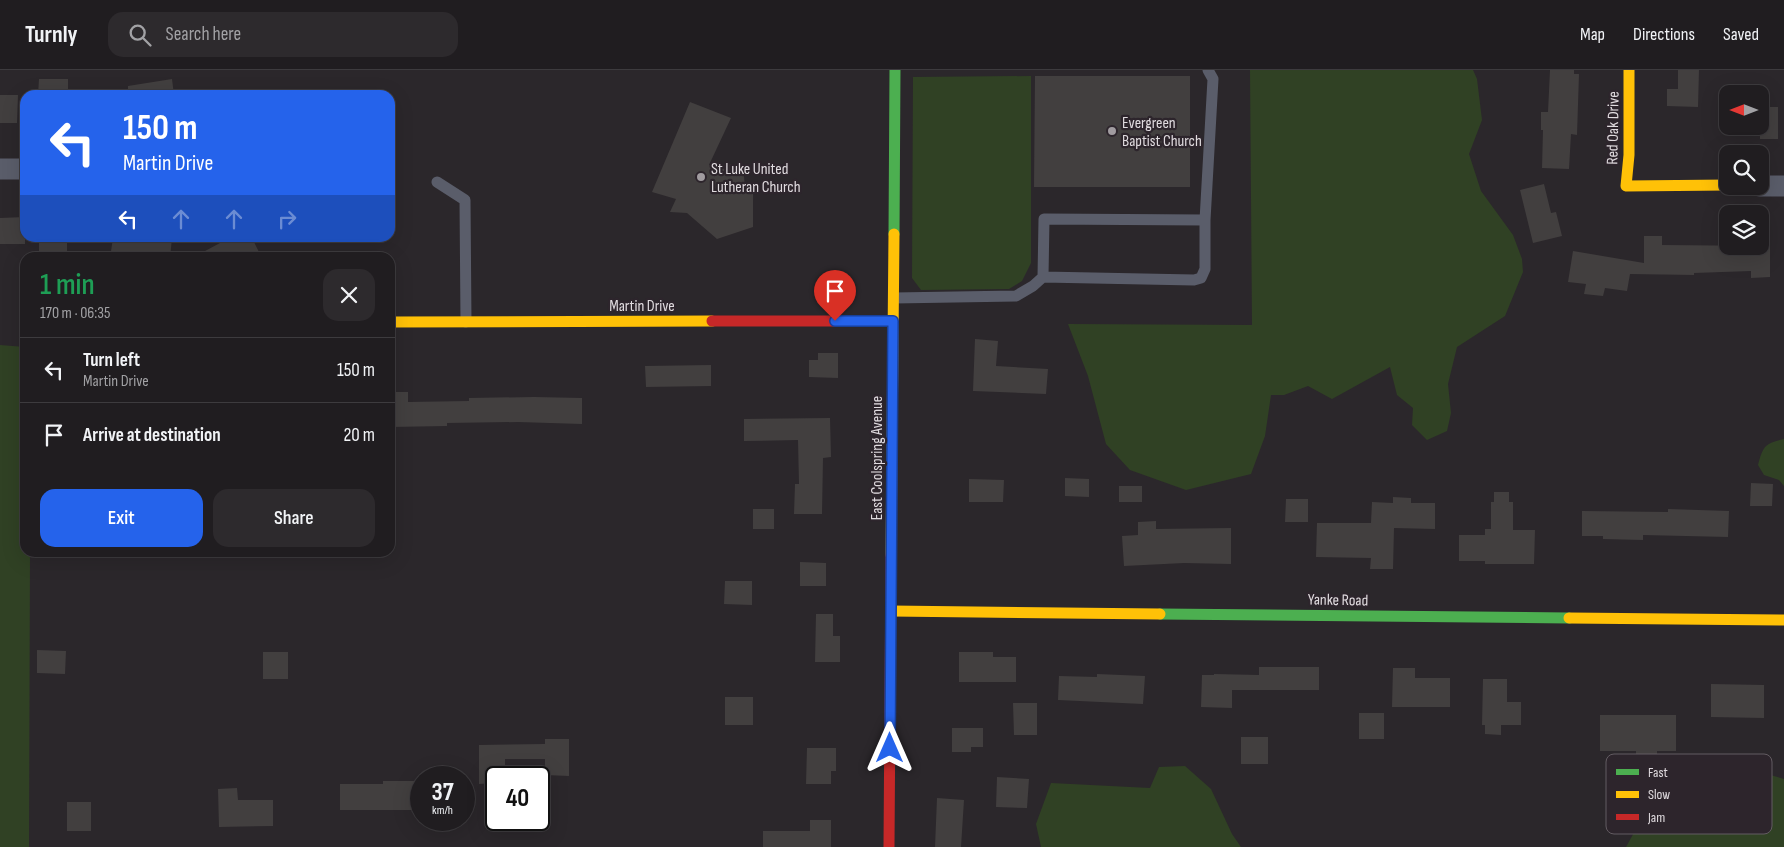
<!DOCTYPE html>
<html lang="en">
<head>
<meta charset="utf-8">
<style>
  body { margin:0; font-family:"Sofia Sans Condensed",sans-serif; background:#2d2a2d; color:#f1f3f6; height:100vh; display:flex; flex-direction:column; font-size:19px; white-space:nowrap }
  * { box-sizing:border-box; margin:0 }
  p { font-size:16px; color:#a2a2a5 }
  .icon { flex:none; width:28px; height:28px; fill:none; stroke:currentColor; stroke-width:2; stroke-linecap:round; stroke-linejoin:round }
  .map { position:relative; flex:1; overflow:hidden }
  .side { position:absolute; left:20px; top:182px; width:375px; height:305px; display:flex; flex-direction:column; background:#201d20; border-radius:15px; box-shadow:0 5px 20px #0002,0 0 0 1px #3d3b3e }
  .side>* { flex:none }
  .guide { position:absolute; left:20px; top:20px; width:375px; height:152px; border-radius:15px; box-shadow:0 5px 20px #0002,0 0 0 1px #3d3b3e; background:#2563eb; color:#fff; overflow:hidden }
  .needle { width:32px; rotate:270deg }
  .fabs { position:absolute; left:1719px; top:15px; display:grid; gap:10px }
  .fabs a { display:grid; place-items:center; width:50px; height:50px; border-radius:10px; background:#201d20; box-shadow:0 5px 20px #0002,0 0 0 1px #3d3b3e; font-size:25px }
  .speed { position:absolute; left:410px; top:696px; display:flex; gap:10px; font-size:25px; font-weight:700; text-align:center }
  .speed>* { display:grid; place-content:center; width:65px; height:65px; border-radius:50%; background:#201d20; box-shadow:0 5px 20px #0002,0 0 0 1px #3d3b3e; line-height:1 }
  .speed small { font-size:12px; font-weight:400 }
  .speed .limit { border:2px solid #111; border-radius:8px; background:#fff; color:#111 }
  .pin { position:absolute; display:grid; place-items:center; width:42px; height:42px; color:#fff; margin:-51px -21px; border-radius:50% 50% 50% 0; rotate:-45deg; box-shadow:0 0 5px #0007 }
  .pin .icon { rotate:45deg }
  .me { position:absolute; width:55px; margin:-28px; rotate:0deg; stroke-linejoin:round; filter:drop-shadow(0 0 4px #0008) }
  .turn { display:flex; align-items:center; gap:18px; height:105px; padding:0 20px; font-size:22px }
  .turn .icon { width:65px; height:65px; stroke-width:2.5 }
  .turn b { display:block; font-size:35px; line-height:42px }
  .lanes { display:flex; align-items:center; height:48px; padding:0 20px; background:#0003; justify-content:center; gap:25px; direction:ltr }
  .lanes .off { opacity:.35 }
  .round { display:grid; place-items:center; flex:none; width:52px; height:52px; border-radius:15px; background:#2d2a2d }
  .head { display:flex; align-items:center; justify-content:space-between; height:85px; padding:0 20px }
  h1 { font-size:30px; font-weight:600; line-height:38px; color:#1e9e55 }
  .action { display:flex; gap:10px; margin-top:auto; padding:10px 20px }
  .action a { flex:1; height:58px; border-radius:15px; background:#2563eb; color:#fff; font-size:20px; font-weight:600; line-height:58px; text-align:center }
  .action a+a { background:#2d2a2d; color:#f1f3f6 }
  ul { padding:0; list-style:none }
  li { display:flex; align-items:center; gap:15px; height:65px; padding:0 20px; border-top:1px solid #3d3b3e }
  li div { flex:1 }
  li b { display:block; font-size:19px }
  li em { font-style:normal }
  header { display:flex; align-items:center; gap:30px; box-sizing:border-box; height:70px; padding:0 25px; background:#201d20; border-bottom:1px solid #3d3b3e }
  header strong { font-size:24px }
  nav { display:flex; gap:28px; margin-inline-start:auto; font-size:18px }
  .search { width:350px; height:45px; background:#2d2a2d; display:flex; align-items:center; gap:12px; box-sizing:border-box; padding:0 18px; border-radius:15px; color:#a2a2a5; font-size:19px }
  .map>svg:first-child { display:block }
</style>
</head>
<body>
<header>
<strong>Turnly</strong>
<div class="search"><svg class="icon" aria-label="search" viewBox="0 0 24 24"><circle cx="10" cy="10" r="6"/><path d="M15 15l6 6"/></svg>Search here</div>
<nav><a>Map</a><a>Directions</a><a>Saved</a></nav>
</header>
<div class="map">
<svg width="1784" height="777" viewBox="0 0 1784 777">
  <rect width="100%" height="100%" fill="#2b272b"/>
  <path fill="#304124" d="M1250 0H1473L1477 9 1482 50 1469 84 1481 121 1513 165 1522 189 1523 202 1505 246 1457 277 1448 314 1451 343 1447 361 1427 370 1412 355 1413 338 1397 325 1390 297 1332 329 1308 316 1284 325H1271L1265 366 1251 404 1186 420 1130 400 1106 374 1088 306 1068 254 1252 255Z
    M1031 6V193L1022 211 1009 219 921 220 912 208 913 7Z
    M0 275 25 277V482L30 483 29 777H0Z
    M1784 369V416L1779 410 1764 405 1758 395C1763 376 1765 373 1784 369Z
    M1718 690 1784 709V777H1626L1663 710Z
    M1185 696 1211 719 1232 764 1241 777H1041L1036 754 1051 713 1150 718 1159 697Z"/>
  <path fill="#423f3f" d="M1550 0H1574V4H1579L1577 65 1571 64 1569 99 1542 98 1543 60H1541V42H1548Z
    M1678 0H1699L1698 37 1667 36V19H1678Z
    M1035 6H1190V117H1034Z
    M39 9H68V25H38Z
    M172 9 174 25H128V16Z
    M0 25H18L17 53H0Z
    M690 32 731 48 709 95 743 94 745 119 753 120V157L717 169 687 143 670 142 676 129 652 122Z
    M1760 37H1778V69H1760Z
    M1544 114 1551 143 1556 142 1562 166 1533 173 1520 120Z
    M25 147V174H0V148Z
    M1644 166H1662V175L1770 176V207L1751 208V201L1694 203V205L1630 204 1627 221 1605 218 1603 226 1584 224 1586 214 1568 212 1573 181 1644 193Z
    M39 168H67V188H39Z
    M113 168H172L170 188H110Z
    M217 168H252L262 188H192L220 173Z
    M975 269 998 271 996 296 1048 299 1046 324 973 321Z
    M818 283H838V308L809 307V290H818Z
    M711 295V316L646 317 645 296Z
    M390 322H408V332L469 331V328L534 327 582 328V354L518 352 447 353V356L390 357Z
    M830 348 831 387 823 388 822 444H794L795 414H799L798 370 744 371V349Z
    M1065 408 1089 409V427L1065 426Z
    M969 409 1004 410 1003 432H969Z
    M1751 413 1773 414 1772 436H1750Z
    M1119 416H1142V432H1119Z
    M1494 422H1509V432H1513V460H1535L1534 494H1485V491H1459V465H1485V459H1491V432H1494Z
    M1393 427 1411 428V433H1435V459L1394 458 1393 499H1370L1371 488 1316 487 1317 453H1371L1372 432 1393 433Z
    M1286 429H1308V452H1285Z
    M753 439H774V459H753Z
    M1668 439 1729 441 1728 467 1643 465V470L1603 469V466H1582V441L1668 442Z
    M1156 451V459L1231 458V494L1184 493 1124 496 1122 466 1138 465V452Z
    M800 492 826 493V516H800Z
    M725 511H752V535L724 534Z
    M816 544H833V566H840V592H815Z
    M37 580 66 581 65 604 37 603Z
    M263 582H288V609H263Z
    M959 582H993V587H1016V612H959Z
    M1259 597H1319V620H1232V638L1201 637 1202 605H1214V604L1259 605Z
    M1393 598H1415V608H1450V637H1392Z
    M1097 604 1145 606 1143 634 1058 630 1059 606 1097 607Z
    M1483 609H1507V632H1521V655H1501V665L1485 664V655H1482Z
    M1711 614 1764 615V648L1711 647Z
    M725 627H753V655H725Z
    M1013 633H1037V665H1014Z
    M1359 643H1384V669H1359Z
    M1600 645H1676V681H1657V695H1636V681H1600Z
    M952 658H983V677H971V682H952Z
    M1241 667H1268V694H1241Z
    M545 669H569V706L545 705V689H505V704H494V713L479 714V675L545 674Z
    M807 678H836V701H831V714H806Z
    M997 707 1029 709 1027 738 996 737Z
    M383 711H415V740H340V714H383Z
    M237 718 238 730H273V756L219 757 218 719Z
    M937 728 964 730 961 777H935Z
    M67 732H91V761H67Z
    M810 750H831V777H763V761H810Z"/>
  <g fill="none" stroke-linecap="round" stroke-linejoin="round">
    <path stroke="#5a5d6a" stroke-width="11" d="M437 112 465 130 466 252
      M1043 207 1044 149 1205 150 1213 9 1208 0
      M894 228 1016 226 1033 216 1043 207 1194 210 1201 208 1205 199V150"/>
    <path stroke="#5a5d6a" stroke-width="21" d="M0 99H25
      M1760 116H1784"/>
    <path stroke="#4caf50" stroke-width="11" d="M894 164 895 0
      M1160 544 1569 548"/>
    <path stroke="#ffc107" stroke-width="11" d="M1629 0V85L1626 116 1728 115
      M390 252 712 251
      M891 485 894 164
      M891 541 1160 544
      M1569 548 1784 550"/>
    <path stroke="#c62828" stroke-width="11" d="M712 251H893
      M889 777 891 485"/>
  </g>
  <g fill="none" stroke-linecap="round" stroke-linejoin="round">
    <defs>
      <path id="route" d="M835 251H893L890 678"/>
    </defs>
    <use href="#route" stroke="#184099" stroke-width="12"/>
    <use href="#route" stroke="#2563eb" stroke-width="9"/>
  </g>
  <g fill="#a19ca0" stroke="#2d252c" stroke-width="2">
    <circle cx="1112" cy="61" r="5"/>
    <circle cx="701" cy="107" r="5"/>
  </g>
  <g text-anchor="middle" stroke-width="4.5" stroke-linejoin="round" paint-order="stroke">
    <g font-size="16" fill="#e0dbdf" stroke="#2d252c" text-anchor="start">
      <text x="1122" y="58">Evergreen<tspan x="1122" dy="18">Baptist Church</tspan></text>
      <text x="711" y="104">St Luke United<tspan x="711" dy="18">Lutheran Church</tspan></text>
    </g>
    <g font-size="16" fill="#e0dbdf" stroke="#2d252c">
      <text transform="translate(1612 58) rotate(-89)" y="6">Red Oak Drive</text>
      <text x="642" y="241">Martin Drive</text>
      <text transform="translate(876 388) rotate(-90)" y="6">East Coolspring Avenue</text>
      <text transform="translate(1338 529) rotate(1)" y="6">Yanke Road</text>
    </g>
  </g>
  <rect x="1606" y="684" width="166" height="80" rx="8" fill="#2d252c" stroke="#635c62" stroke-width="1"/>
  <rect x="1616" y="699" width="23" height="6" fill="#4caf50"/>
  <rect x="1616" y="721" width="23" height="7" fill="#ffc107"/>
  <rect x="1616" y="744" width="23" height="6" fill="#c62828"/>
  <g font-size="14" fill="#e0dbdf">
    <text x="1648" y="707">Fast</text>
    <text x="1648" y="729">Slow</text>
    <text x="1648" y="752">Jam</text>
  </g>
</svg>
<div class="fabs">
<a><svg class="needle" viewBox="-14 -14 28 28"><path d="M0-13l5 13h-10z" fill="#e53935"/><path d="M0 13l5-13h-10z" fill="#a2a2a5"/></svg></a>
<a><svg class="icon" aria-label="search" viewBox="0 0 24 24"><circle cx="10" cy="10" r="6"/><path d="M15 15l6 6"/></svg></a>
<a><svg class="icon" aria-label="layers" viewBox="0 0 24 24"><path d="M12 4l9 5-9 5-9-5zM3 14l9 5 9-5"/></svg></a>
</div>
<div class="speed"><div>37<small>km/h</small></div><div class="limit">40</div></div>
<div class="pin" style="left:835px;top:251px;background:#d93025"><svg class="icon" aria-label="arrive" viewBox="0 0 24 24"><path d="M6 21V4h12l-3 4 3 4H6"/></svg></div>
<svg class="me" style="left:890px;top:678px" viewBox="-20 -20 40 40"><path d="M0-17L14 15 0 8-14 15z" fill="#2563eb" stroke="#fff" stroke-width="4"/></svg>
<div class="guide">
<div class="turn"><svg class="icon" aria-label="left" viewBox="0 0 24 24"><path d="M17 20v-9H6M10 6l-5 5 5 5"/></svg><div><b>150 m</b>Martin Drive</div></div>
<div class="lanes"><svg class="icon" aria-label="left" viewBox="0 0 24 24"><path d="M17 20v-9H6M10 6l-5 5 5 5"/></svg><svg class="icon off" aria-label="ahead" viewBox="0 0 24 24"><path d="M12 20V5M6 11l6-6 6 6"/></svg><svg class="icon off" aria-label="ahead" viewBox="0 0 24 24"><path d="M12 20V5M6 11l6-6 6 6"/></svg><svg class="icon off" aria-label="right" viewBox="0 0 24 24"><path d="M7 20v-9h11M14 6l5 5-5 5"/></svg></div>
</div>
<section class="side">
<div class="head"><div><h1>1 min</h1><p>170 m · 06:35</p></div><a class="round"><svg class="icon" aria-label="close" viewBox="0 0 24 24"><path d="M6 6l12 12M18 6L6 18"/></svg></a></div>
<ul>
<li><svg class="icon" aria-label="left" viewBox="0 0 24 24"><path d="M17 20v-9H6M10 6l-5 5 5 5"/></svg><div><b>Turn left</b><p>Martin Drive</p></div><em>150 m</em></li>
<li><svg class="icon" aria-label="arrive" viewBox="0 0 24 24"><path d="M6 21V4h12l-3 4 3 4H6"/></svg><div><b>Arrive at destination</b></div><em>20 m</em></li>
</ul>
<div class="action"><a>Exit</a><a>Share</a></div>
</section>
</div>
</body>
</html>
